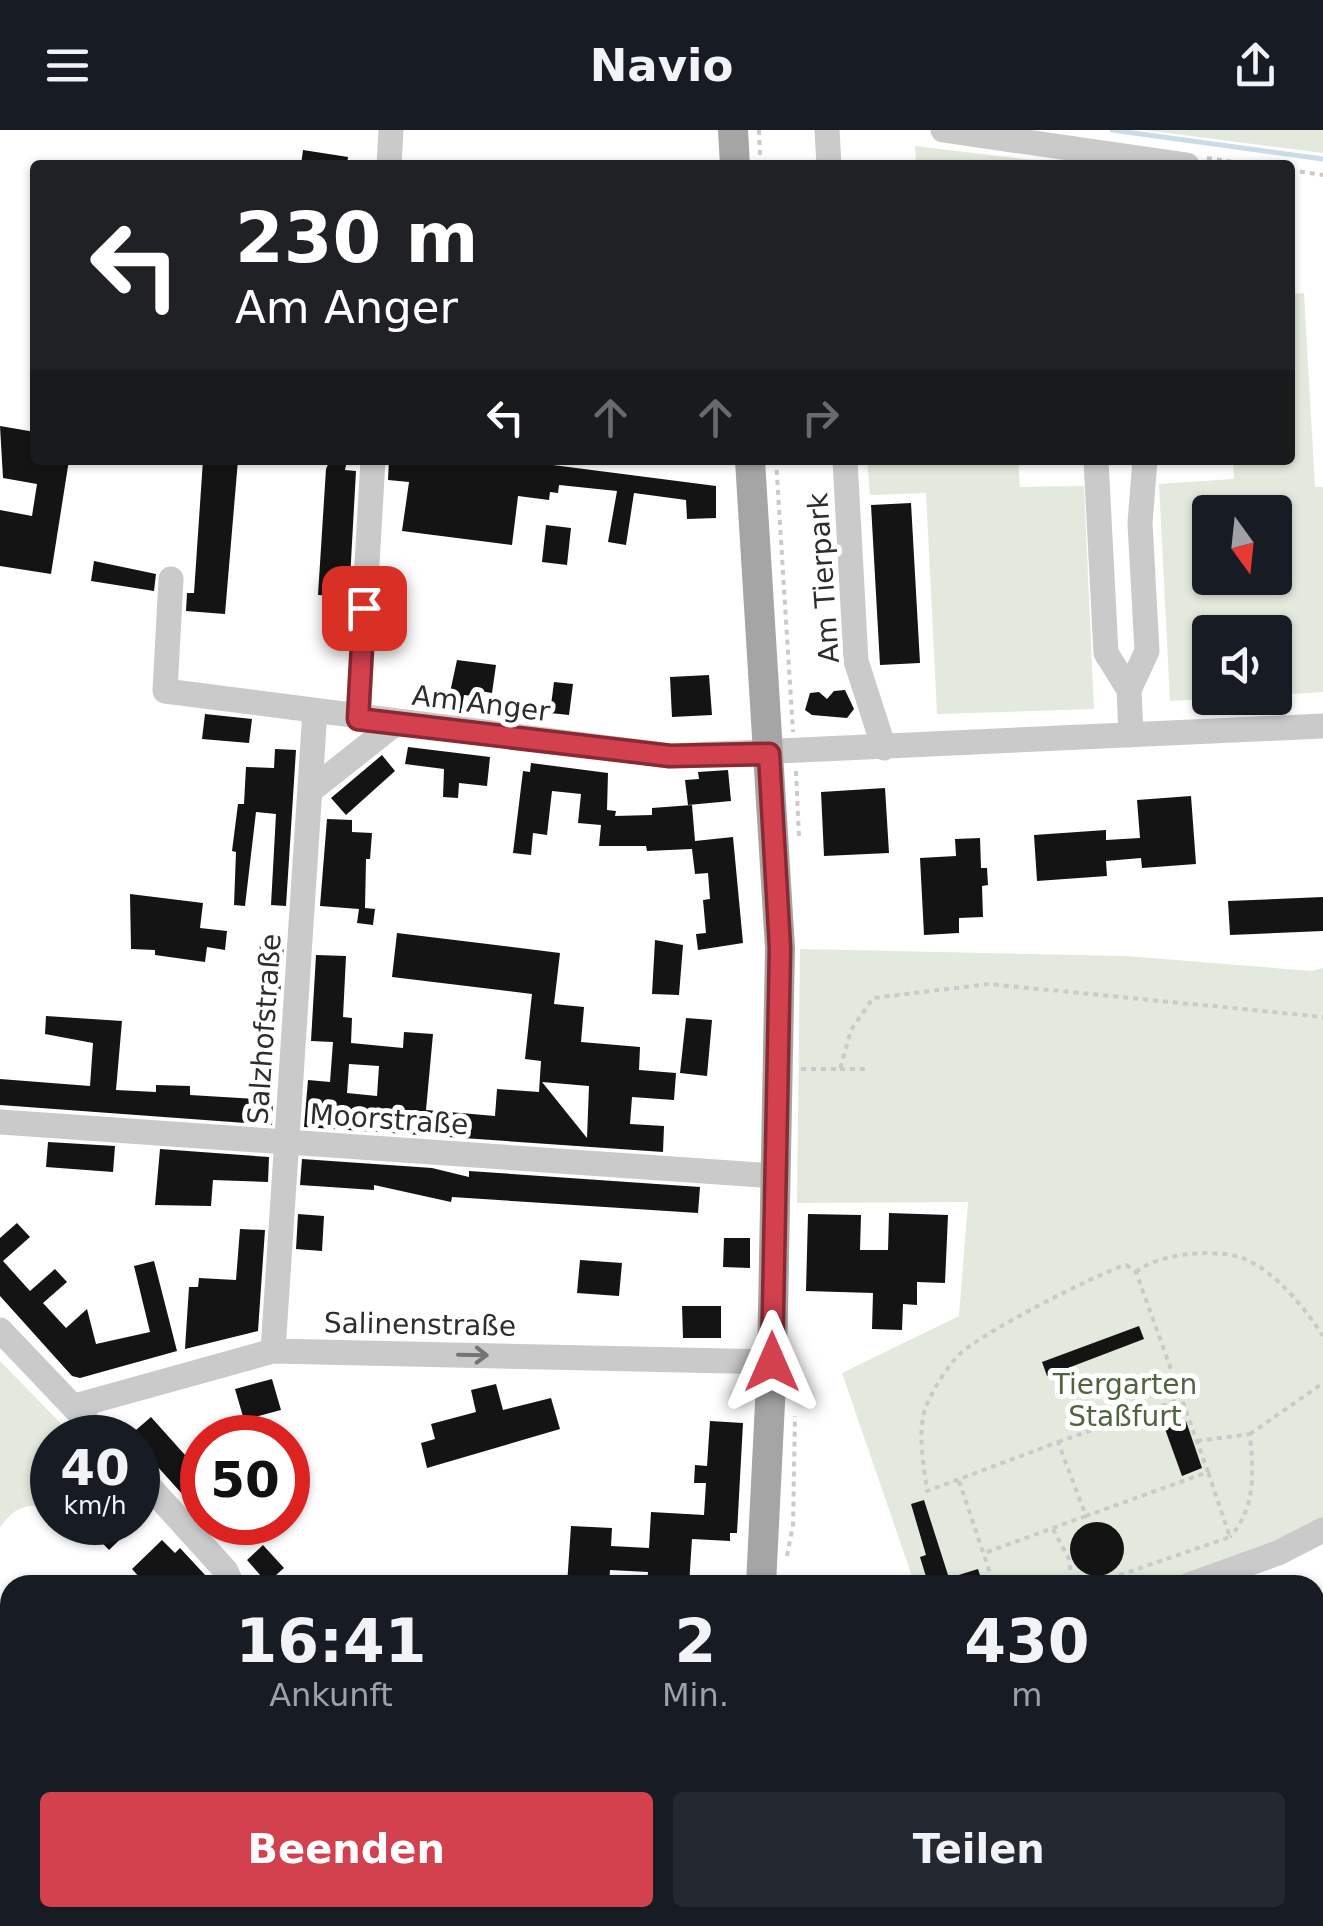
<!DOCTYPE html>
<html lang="de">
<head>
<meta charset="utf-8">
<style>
  body { margin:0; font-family:"DejaVu Sans",sans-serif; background:#242831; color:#f1f3f6; height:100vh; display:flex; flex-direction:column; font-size:38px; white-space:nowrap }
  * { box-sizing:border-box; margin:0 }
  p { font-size:32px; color:#9ea1a6 }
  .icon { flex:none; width:55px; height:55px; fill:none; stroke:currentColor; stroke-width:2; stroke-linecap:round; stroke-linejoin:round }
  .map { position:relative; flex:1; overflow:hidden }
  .panel { position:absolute; left:0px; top:1445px; width:1325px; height:352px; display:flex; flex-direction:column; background:#171b24; border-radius:30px 30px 0 0; box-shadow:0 2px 8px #0004 }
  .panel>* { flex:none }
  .banner { position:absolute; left:30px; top:30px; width:1265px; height:305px; border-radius:10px; box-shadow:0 2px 8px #0004; background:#202124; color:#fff; overflow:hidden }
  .needle { width:65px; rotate:165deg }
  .fabs { position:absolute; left:1192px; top:365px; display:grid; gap:20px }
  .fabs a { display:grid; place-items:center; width:100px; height:100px; border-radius:10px; background:#171b24; box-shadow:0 2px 8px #0004; font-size:50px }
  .speed { position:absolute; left:30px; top:1285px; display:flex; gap:20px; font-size:50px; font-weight:700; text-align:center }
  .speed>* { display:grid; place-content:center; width:130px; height:130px; border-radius:50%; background:#171b24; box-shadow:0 2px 8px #0004; line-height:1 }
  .speed small { font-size:25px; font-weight:400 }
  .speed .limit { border:15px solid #d22; background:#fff; color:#111 }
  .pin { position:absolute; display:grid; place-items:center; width:85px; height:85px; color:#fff; margin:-42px; border-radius:20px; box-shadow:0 5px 15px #0006 }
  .me { position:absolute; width:110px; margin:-55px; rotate:0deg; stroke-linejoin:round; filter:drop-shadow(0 0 8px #0008) }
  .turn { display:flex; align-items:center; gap:35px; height:210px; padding:0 40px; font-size:45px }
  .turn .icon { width:130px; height:130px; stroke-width:2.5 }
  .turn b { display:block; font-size:70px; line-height:85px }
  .lanes { display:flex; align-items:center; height:95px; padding:0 40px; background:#0003; justify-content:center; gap:50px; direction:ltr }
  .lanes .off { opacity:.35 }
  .eta { display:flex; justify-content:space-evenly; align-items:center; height:170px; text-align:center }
  .eta b { font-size:60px; font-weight:700; line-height:70px }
  .button { display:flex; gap:20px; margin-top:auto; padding:20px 40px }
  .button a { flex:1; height:115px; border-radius:10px; background:#d3404e; color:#fff; font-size:40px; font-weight:700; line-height:115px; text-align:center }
  .button a+a { background:#242831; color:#f1f3f6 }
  header { display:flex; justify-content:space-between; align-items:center; height:130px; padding:0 40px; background:#171b24; font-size:45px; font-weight:700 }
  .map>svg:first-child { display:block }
</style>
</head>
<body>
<header><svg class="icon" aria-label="menu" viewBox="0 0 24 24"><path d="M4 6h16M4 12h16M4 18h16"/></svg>Navio<svg class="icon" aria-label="share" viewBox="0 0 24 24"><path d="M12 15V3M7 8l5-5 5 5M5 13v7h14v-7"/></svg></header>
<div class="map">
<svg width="1323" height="1796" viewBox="0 0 1323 1796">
  <rect width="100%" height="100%" fill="#fff"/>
  <path fill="#e3e9dc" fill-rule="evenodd" d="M1144 0H1323V23Z
    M915 16 1074 35H916Z
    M1304 163 1315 357H1323V562L1275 565V502H1210V568H1227L1170 571 1159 354 1234 349 1233 330H1290V164ZM1275 382V448H1210V382Z
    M867 330H1018L1020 357 1084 356 1094 579 937 584 926 363 870 365Z
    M800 819 1126 826 1311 841 1323 838V1391L1303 1404 1164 1455H915L842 1243 959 1186 968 1072 797 1073Z
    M0 1231 74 1307 52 1308V1378C28 1372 13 1377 0 1398Z"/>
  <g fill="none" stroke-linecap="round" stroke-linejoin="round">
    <path stroke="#cadce7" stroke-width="5" d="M1112 0 1323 29"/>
  </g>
  <path fill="#141414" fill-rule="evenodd" d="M303 20 348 27 347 35H301Z
    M0 296 35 302V330H69L51 444 0 436V380L32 386 37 354 3 348Z
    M203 330H238L225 484 186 481 187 463H194Z
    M330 330H347L345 340 356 341 349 467 318 465 326 339Z
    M389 330H514L716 356V388L687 389 686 370 634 363 626 415 608 412 617 361 559 355 558 363 550 362 549 370 518 366 512 415 402 401 409 352 388 350Z
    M911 373 920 533 880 535 871 375Z
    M546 395 571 398 567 435 542 432Z
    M94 431 156 444 154 461 91 451Z
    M457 530 496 535 492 563 474 560 473 566 464 565 461 583 446 581Z
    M709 545 712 585 672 587 670 547Z
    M554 552 573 554 569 585 550 583Z
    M845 560 854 579 847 588 812 585 805 580 810 563 819 562 827 569 834 561Z
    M205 584 252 589 249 613 202 609Z
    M408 617 490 627 487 656 459 653 458 668 443 667 444 639 405 634Z
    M275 619 296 620 286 776 271 775 276 684 256 682 245 776 234 775 236 722 232 721 238 674H244L246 637 274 638Z
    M382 625 395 641 346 685 331 668Z
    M531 633 608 643 607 680 616 681 615 686 652 685V678L692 675 695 711 733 707 743 813 698 820 696 804 706 803 703 770 710 769 708 743 695 744 692 719 647 721 646 716H599L601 695 578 693 581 664 552 661 547 705 533 703 531 725 513 723 523 641 530 642Z
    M728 640 731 671 688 675 685 650 699 649 698 642Z
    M885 658 889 723 824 726 821 662Z
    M1191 666 1196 734 1142 738 1141 728 1106 731 1107 746 1037 751 1034 705 1106 700V710L1140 708 1137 670Z
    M327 689 352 690V702L372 703 370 729H366L365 778 375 779 373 795 357 793 359 779 320 776Z
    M980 708 981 738H987L988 755 982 756 983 787 959 788V803L924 805 920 728 956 726 955 709Z
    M130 764 203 773 200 798 227 801 225 820 207 817 205 832 155 825V820L131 819Z
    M1323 767V801L1230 805 1228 771Z
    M397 803 560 823 554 874 584 877 581 912 640 917 639 940 676 943 674 970 632 967 630 994 664 996 663 1022 304 997 308 950 330 952 333 912 311 911 316 825 346 826 343 887 352 888 351 913 403 918 404 902 433 904 426 980 495 986 497 959 539 962 541 931 525 929 532 864 392 847ZM349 934 379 936 377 966 347 963ZM542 952 589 956 587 1008Z
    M655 810 683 815 679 865 652 864Z
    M260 811 284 813 280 866 258 865Z
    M46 886 122 891 116 960 156 962V955L190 956V965L273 970 272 995 0 975V949L90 956 93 913 45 904Z
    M686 888 712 890 707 946 680 943Z
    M48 1012 115 1016 113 1042 46 1037Z
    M160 1019 269 1027 268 1052 213 1050 211 1076 155 1075Z
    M302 1029 432 1038 469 1047V1041L700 1057 698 1083 452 1067 451 1072 374 1055V1060L300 1055Z
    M889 1083 948 1085 945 1153 917 1152V1175L903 1174 902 1200 872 1199 873 1163 806 1161 808 1084 861 1085 860 1120H888Z
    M298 1084 324 1086 322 1121 296 1119Z
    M17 1093 30 1107 3 1131 30 1161 55 1139 67 1152 43 1173 66 1198 87 1179 96 1214 150 1202 134 1136 154 1131 177 1221 80 1248 72 1246 0 1166V1108Z
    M240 1099 265 1100 258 1201 185 1219 189 1157H198L199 1148 236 1150Z
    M724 1108H750V1138L723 1137Z
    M580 1130 622 1133 619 1166 577 1163Z
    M682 1176H721V1208H683Z
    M1139 1196 1144 1209 1047 1246 1042 1232Z
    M272 1249 281 1280 244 1290 235 1259Z
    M496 1254 503 1280 551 1268 560 1299 427 1338 421 1313 435 1309 431 1294 476 1282 471 1260Z
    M151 1287 202 1344V1386L138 1315V1308L129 1306Z
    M710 1291 743 1293 737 1403H730V1411L692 1409 689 1455H647L648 1442 610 1440 609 1455H567L571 1396 612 1398 611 1416 649 1418 651 1382 704 1385 706 1353H694L695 1335 707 1336Z
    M1186 1291 1202 1338 1182 1346 1165 1299Z
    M924 1370 949 1448 978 1439 983 1455 928 1453 920 1427 926 1425 911 1374Z
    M1070 1419a27 27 0 1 1 54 0a27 27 0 1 1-54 0Z
    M82 1392H138L109 1420Z
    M162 1410 175 1423 180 1418 206 1446 194 1455H150L140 1448 132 1439Z
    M263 1415 284 1438 267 1453 247 1430Z"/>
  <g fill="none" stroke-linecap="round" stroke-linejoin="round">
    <path stroke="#cacaca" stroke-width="4" stroke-dasharray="5 5" stroke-linecap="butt" d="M759 0 760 25
      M1207 28 1253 35
      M1290 40 1323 45
      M776 330 793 602
      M796 641 799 707
      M801 939H840L851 900 873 868 989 854 1323 887
      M840 939H870
      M1126 1135 1136 1142 1208 1342 1086 1386 1058 1312 927 1361C924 1336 918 1307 924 1283 929 1265 947 1236 961 1223 985 1201 1094 1145 1126 1135Z
      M1136 1142C1158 1123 1220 1117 1247 1130 1278 1144 1305 1179 1323 1206
      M1250 1304 1323 1253
      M1197 1311 1250 1304C1253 1343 1257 1376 1230 1407
      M1058 1312 1181 1269
      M959 1351 994 1455
      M1053 1399 1069 1429 1072 1455
      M987 1422 1086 1386
      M787 1426 793 1395 795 1286
      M1091 1455 1230 1407 1208 1342
      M707 1796 737 1788"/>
    <path stroke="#cacaca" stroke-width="25" d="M827 0 829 35
      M943 0 1187 35
      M389 35 391 0
      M845 330 856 531 884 618
      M1096 330 1106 523 1129 560
      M171 449 165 561 670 626 1323 596
      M358 589 373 330
      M1131 605 1129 560 1147 521 1140 393 1145 330
      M310 661 396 593
      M0 992 774 1046
      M0 1200 103 1308
      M273 1221 315 581
      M75 1276 273 1221 772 1232
      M138 1344 226 1441 232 1455
      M1189 1455 1278 1423 1323 1400
      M1315 1625 1323 1624
      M0 1626 10 1646
      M63 1788 66 1796
      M584 1788 592 1795
      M767 1788 770 1796
      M310 1796 311 1788"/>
    <path stroke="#a5a5a5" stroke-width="30" d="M733 0 735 35
      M750 330 780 818 772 1232 761 1455
      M0 1624 10 1617
      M975 1788 992 1796"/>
    <path stroke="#828282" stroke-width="5" stroke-dasharray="10 8" stroke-linecap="butt" d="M0 1786 2 1796"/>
  </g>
  <defs><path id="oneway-shaft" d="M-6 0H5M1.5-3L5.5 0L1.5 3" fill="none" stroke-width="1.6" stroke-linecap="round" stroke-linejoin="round" transform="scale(2.5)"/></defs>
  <use stroke="#747474" href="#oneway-shaft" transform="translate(473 1225) rotate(1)"/>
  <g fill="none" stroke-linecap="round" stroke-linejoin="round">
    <defs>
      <path id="route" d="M364 478 358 589 670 626 769 624 780 818 772 1232"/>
    </defs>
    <use href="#route" stroke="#892a33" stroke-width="25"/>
    <use href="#route" stroke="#d3404e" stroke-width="18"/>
  </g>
  <g text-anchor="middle" stroke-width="10" stroke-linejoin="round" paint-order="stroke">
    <g font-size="28" fill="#2d2d2d" stroke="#fff">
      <text transform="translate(823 448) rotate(-94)" y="10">Am Tierpark</text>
      <text transform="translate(481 573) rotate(7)" y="10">Am Anger</text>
      <text transform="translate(264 899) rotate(-86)" y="10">Salzhofstraße</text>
      <text transform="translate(389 989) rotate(4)" y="10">Moorstraße</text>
      <text transform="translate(420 1194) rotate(1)" y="10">Salinenstraße</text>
    </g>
    <g font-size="28" fill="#51643f" stroke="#fff">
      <text x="1125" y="1264">Tiergarten<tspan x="1125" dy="32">Staßfurt</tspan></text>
    </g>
  </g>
</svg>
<div class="fabs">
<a><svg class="needle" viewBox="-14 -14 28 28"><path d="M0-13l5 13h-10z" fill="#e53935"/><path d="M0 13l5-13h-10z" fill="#9ea1a6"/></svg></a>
<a><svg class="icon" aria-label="sound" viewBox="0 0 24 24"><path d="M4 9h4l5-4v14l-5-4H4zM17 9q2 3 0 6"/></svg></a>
</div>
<div class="speed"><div>40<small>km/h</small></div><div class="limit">50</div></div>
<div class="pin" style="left:364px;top:478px;background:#d93025"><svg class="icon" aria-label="arrive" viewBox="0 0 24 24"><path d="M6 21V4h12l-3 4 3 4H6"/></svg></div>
<svg class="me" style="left:772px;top:1232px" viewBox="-20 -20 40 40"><path d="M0-17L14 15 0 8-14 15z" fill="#d3404e" stroke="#fff" stroke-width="4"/></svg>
<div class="banner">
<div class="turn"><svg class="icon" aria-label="left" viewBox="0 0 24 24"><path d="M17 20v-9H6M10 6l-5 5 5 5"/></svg><div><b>230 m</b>Am Anger</div></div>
<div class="lanes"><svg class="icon" aria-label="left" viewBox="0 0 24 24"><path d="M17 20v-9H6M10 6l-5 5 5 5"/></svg><svg class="icon off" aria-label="ahead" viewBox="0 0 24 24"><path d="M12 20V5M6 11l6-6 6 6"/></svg><svg class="icon off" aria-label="ahead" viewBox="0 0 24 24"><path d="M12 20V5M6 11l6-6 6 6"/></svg><svg class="icon off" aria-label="right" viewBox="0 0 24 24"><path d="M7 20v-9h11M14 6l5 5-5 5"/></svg></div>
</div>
<section class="panel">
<div class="eta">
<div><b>16:41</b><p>Ankunft</p></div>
<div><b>2</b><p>Min.</p></div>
<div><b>430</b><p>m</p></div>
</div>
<div class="button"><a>Beenden</a><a>Teilen</a></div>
</section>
</div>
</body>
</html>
